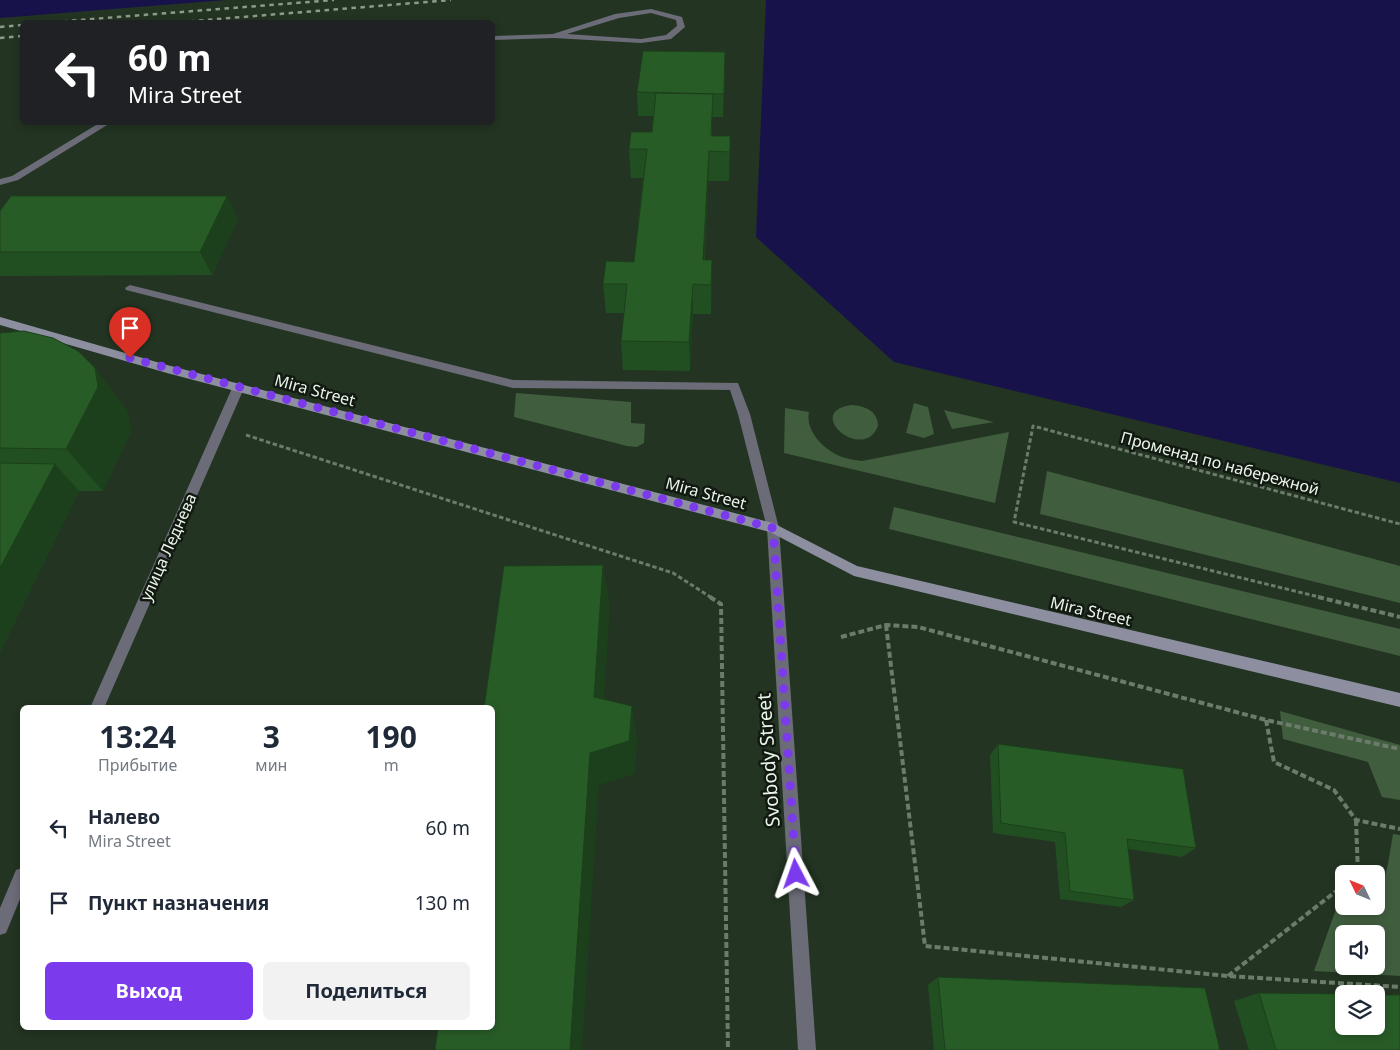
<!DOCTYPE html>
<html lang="ru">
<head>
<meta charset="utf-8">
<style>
  body { margin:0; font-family:"Noto Sans",sans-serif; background:#f2f2f3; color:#1f2937; height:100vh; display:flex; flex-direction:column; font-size:19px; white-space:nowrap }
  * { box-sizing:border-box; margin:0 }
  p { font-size:16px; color:#747a83 }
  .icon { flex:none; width:28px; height:28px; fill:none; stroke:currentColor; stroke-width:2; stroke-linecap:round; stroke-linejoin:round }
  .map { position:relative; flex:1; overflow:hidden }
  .panel { position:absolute; left:20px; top:705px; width:475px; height:325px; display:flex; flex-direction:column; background:#fff; border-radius:8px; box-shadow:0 2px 8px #0003 }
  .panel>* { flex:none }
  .guide { position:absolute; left:20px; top:20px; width:475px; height:105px; border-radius:8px; box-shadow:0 2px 8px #0003; background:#202124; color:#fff; overflow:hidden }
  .needle { width:32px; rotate:313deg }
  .controls { position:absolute; left:1335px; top:865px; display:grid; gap:10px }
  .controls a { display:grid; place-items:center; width:50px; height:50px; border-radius:8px; background:#fff; box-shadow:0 2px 8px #0003; font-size:25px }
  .pin { position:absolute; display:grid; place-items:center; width:42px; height:42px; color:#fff; margin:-51px -21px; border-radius:50% 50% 50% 0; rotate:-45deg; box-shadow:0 0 5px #0007 }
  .pin .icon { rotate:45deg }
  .me { position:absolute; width:55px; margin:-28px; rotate:356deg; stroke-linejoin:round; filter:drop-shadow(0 0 4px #0008) }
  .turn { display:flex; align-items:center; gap:18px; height:105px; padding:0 25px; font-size:22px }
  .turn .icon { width:65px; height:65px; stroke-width:2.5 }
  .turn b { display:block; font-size:35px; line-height:42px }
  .eta { display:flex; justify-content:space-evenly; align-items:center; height:85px; text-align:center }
  .eta b { font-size:30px; font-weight:700; line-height:35px }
  .cta { display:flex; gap:10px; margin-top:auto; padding:10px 25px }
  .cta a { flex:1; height:58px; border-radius:8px; background:#7c3aed; color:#fff; font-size:20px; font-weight:700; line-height:58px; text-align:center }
  .cta a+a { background:#f2f2f3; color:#1f2937 }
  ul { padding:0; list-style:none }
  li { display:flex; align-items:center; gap:15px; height:75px; padding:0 25px }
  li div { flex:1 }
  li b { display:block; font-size:19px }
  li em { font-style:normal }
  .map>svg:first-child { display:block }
</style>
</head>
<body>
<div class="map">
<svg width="1400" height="1050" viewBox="0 0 1400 1050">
  <rect width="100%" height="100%" fill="#233422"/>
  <path fill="#405d3e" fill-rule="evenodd" d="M516 393 631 402V423L645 424 644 443 637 447 627 446 514 417Z
    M914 403 928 407 934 434 924 438 906 433Z
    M852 405C865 406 878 411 878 426 863 464 802 411 852 405Z
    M785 408 809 412C805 431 824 450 842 457 848 459 855 460 862 461L1009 432 995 503 784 453Z
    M944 410 994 422 952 429Z
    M1047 471 1400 566V603L1040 514Z
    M894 507 1400 629V656L889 529Z
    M1280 711 1400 745V800L1382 797 1368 762 1283 739Z
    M1393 834 1400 835V976L1314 971 1341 895 1344 894V906H1376V890L1382 889 1388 864ZM1344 934H1376V966H1344Z"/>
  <path fill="#18124b" d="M0 0H226L0 18Z
    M766 0H1400V483L894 362 756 237Z"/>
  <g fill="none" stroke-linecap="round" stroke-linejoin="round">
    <path stroke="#6c7b6b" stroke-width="3" stroke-dasharray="4.5 2.5" stroke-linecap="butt" d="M246 435 673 573 712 598
      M1323 598 1014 522 1033 426 1400 524"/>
    <path stroke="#6c7b6b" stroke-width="4" stroke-dasharray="6 3" stroke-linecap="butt" d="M710 597 721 604 728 1050
      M1318 597 1400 617
      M886 625 925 946 1228 976 1400 987
      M841 637 886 625 918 627 1266 720 1400 749
      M1266 720 1274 762 1334 790 1356 820 1400 829
      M1356 820 1358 874
      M1228 976 1344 885"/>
    <path fill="#6b6c78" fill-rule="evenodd" d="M651 9 682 17 685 27 671 39 641 43 554 38 492 40V36L553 34 615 14ZM651 13 676 20 677 26 666 35 641 39 567 34 619 18Z
      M101 122H112L18 180 0 185V179L12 176Z
      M130 285 513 380 738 383 750 414 779 528 777 532 773 533 769 532 767 528 738 414 730 390 513 388 126 290 125 288Z"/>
    <path fill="#6b6c78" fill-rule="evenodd" d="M239 382 245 386 104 708H90L233 386Z
      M773 523 777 524 779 528 816 1050H798L767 528 769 524Z
      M22 868V894L6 933 0 935V908L16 870Z"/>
    <path fill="#8d8fa1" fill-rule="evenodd" d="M0 317 167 365 773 523 857 566 1400 693V707L854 576 770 532 167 373 0 325Z"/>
    <path stroke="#8d9b8c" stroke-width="2.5" stroke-dasharray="4.5 4.5" stroke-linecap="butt" d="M54 22 334 0
      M181 22 451 0
      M0 27 22 25
      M0 38 22 36"/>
  </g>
  <path fill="#224f22" d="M725 52 723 117H712V136H730L729 181H708L705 260H712L711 314H693L690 371 623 370 621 341 624 313H606L603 284 634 262 643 178H631L629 149 652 132 653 116H638L637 92Z
    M227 196 238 219 212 275 0 276V211Z
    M0 333 95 368 128 412 131 431 103 491H79L0 652Z
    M998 744 1196 848 1182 857 1128 849 1134 900 1121 907 1060 899 1055 842 993 833 990 755Z
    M938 977 1220 1050H934L928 985Z
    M1259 993 1400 1050H1249L1234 1001Z"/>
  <path fill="#1c401b" d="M709 151 708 181 703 289V260Z
    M227 196 238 219 212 275 200 252Z
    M712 260V289L711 314V285Z
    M693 284V314L690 371 689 342Z
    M95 368 128 412 131 431 103 491 66 449Z
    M55 464 79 491 0 652V568Z
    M603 565 610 605 602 731 594 697Z
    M632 706 637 740 635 774 599 785 582 1050H570L590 753Z"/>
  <path fill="#285c27" stroke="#1c401b" d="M643 51 725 52 724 94 637 92Z
    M656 93 713 94 711 136H730V152L709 151 703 260H712L711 285 693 284 689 342 621 341 627 284H603L606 261 634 262 647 149H629L631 132H652Z
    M11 196H227L200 252H0V211Z
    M24 331 53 338 78 351 95 368 98 387 66 449 0 448V333Z
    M0 463 55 464 0 568Z
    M603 565 594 697 632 706 629 741 590 753 570 1050H435L438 1028H492V708H484L504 566Z
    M998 744 1183 769 1196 848 1127 839 1134 900 1070 891 1065 833 1001 823Z
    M938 977 1205 988 1220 1050H945Z
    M1259 993 1344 994V1026H1376V995H1400V1050H1276Z"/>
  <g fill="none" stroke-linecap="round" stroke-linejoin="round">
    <path stroke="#7c3aed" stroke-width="9" stroke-dasharray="0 16.2" d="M130 358 773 528 796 874"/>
  </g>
  <g text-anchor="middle" stroke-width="5" stroke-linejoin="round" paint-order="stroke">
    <g font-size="16" fill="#eaf5e9" stroke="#111911">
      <text transform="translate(315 390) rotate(15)" y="6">Mira Street</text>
      <text transform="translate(1220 463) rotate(15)" y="6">Променад по набережной</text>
      <text transform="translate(706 493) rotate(15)" y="6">Mira Street</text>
      <text transform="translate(168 547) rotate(-66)" y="6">улица Леднева</text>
      <text transform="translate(1091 611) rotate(13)" y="6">Mira Street</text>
    </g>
    <g font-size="19" fill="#eaf5e9" stroke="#111911">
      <text transform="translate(768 760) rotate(-94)" y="7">Svobody Street</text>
    </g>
  </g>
</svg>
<div class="controls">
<a><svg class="needle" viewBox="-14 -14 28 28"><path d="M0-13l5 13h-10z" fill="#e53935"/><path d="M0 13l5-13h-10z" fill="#747a83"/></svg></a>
<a><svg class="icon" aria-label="sound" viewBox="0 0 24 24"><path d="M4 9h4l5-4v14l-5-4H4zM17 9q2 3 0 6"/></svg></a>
<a><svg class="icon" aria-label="layers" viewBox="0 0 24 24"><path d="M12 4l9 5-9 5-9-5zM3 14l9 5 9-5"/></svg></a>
</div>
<div class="pin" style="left:130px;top:358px;background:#d93025"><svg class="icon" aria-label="arrive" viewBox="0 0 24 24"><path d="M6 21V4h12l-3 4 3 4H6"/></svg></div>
<svg class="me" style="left:796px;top:874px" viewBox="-20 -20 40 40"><path d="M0-17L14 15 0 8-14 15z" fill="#7c3aed" stroke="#fff" stroke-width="4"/></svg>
<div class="guide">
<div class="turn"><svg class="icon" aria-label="left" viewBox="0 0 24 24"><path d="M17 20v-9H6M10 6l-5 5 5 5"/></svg><div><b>60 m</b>Mira Street</div></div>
</div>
<section class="panel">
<div class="eta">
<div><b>13:24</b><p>Прибытие</p></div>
<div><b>3</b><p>мин</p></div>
<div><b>190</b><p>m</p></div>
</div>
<ul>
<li><svg class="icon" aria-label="left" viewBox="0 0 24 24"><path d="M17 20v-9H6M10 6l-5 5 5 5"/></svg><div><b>Налево</b><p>Mira Street</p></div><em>60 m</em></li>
<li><svg class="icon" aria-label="arrive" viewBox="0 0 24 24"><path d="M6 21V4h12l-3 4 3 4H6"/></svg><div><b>Пункт назначения</b></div><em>130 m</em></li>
</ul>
<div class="cta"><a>Выход</a><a>Поделиться</a></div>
</section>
</div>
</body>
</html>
